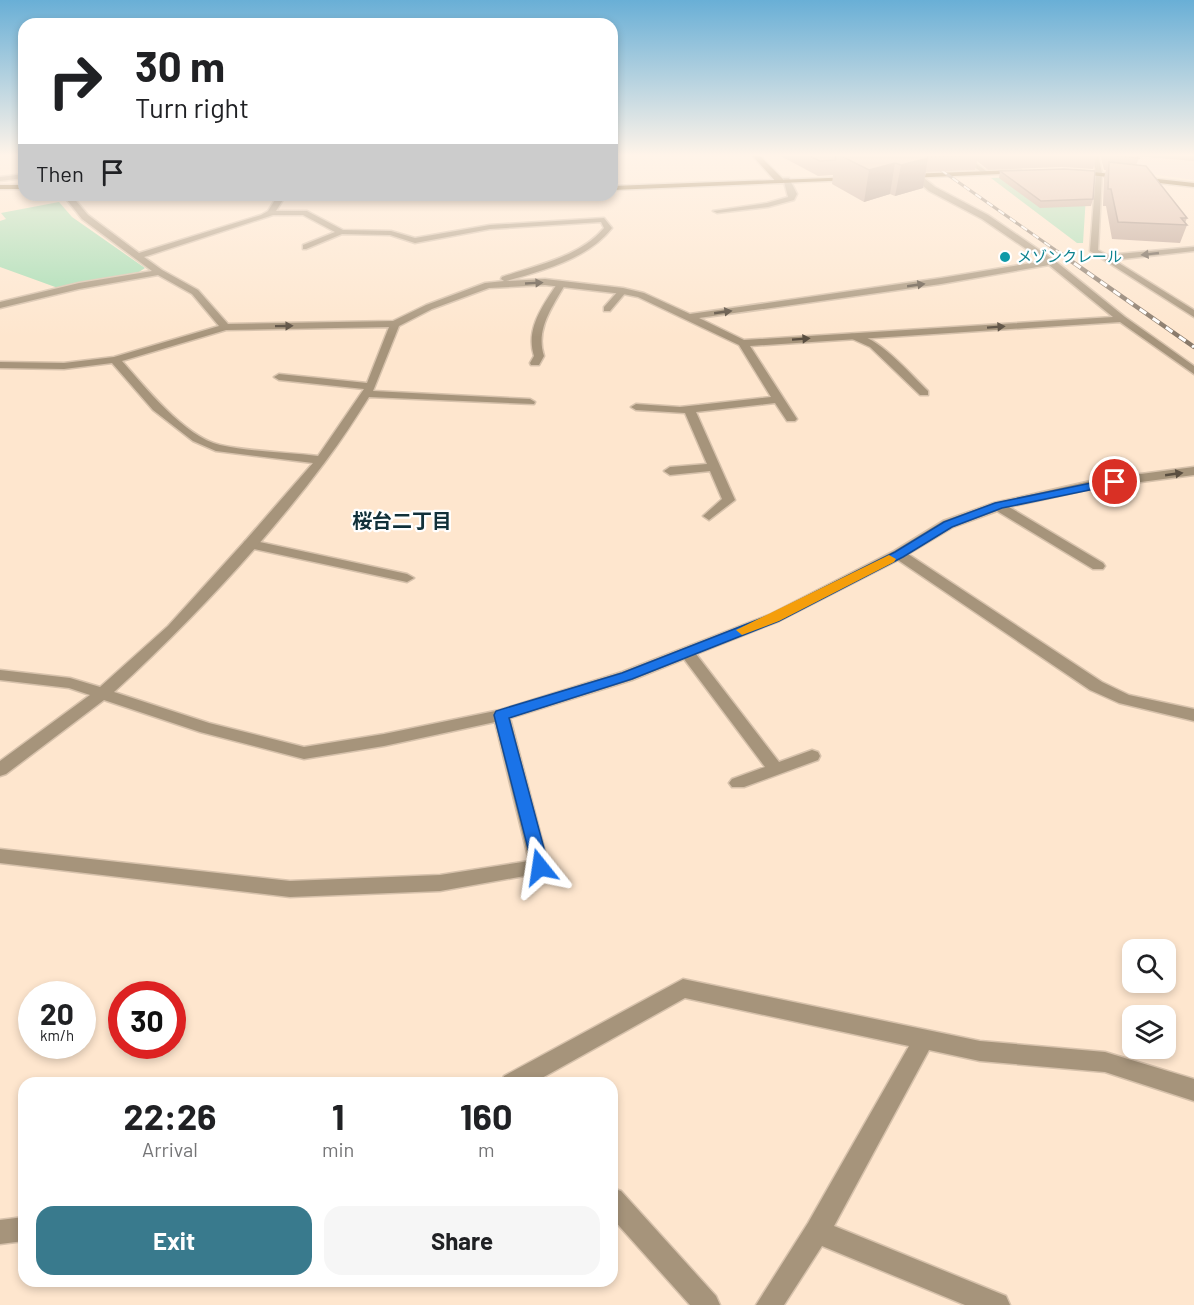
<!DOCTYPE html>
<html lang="en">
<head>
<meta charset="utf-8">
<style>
  body { margin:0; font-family:Barlow,"Noto Sans JP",sans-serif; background:#f6f6f6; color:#202124; height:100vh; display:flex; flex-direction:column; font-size:22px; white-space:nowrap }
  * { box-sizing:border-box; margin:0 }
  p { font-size:20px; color:#757577 }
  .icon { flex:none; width:33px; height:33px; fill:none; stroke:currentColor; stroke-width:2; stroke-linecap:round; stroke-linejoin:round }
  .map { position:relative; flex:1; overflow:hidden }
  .drawer { position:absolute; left:18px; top:1077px; width:600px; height:210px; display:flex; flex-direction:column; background:#fff; border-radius:18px; box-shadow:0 3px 9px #0003 }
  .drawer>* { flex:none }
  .hud { position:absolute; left:18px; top:18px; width:600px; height:183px; border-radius:18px; box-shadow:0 3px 9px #0003; background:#fff; color:#202124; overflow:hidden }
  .fabs { position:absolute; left:1122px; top:939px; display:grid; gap:12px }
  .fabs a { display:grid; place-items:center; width:54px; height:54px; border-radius:12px; background:#fff; box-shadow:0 3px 9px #0003; font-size:30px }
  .speed { position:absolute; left:18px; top:981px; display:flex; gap:12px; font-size:30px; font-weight:700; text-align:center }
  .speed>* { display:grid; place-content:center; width:78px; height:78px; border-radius:50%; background:#fff; box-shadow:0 3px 9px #0003; line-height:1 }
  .speed small { font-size:15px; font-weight:400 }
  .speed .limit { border:9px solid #d22; background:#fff; color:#111 }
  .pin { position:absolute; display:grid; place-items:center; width:51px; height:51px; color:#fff; margin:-26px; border:3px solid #fff; border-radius:50%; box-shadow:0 2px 6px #0007 }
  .me { position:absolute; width:66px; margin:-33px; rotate:345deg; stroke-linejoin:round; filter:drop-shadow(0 0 4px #0008) }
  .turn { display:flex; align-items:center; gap:21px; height:126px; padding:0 18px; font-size:27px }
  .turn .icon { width:78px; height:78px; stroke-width:2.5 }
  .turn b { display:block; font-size:42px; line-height:51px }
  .then { display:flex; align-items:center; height:57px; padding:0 18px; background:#0003; gap:12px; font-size:22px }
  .eta { display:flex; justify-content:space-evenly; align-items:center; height:102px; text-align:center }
  .eta b { font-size:36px; font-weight:700; line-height:42px }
  .cta { display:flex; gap:12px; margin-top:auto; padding:12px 18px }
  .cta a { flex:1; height:69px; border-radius:18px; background:#397a8d; color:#fff; font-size:24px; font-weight:700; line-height:69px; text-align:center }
  .cta a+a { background:#f6f6f6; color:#202124 }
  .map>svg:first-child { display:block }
</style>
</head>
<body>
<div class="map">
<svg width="1194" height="1305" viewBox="0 0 1194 1305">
  <rect width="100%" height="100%" fill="#fee6ce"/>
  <path fill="#f4dbd3" d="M1104 154H1194V180L1131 171Z"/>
  <path fill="#a1dcb1" d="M1043 176 1087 180 1083 243H1077L991 178Z
    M59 202 72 217 145 268 139 272 58 288 0 267V221L6 219 1 213Z"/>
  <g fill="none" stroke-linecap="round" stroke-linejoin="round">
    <defs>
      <path id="lane" d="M783 178H789L797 194 794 200 768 207 717 213 713 211 767 203 788 197Z
        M559 281 566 283C553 306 535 329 544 356L539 365H531L530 363 534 356C525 328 544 304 559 281Z
        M620 289 627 291 610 311H604V307Z
        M850 334C874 331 911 375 928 391V395H920L870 347 850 338Z
        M250 540 407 574 414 578 407 582 245 547 243 544 245 541Z"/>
      <path id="street" d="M887 154H894L935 187 988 215 1054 260 1125 317 1194 366V374L1120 322 750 346 797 419 795 421H787L775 403 696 412 735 500 709 520 703 516 722 499 710 471 670 475 664 471 670 467 707 464 685 413 636 410 631 407 636 404 680 407 771 397 739 345 638 297 623 294 545 285 489 288 432 309 399 326 373 391 530 399 535 402 534 404 369 397C355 419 341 441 325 462 263 545 190 622 114 692L209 723 304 747 384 734 500 710 622 672 769 615 894 551 943 521 994 503 1095 480 1194 467V475L1095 488 1009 507 1103 563 1105 566 1103 569H1093L997 511 953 527 908 554 1102 682 1129 695 1194 709V721L1119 703 1090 690 898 560 779 621 696 654 779 762 812 750 818 752 820 756 818 760 744 787H732L729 783 732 779 765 767 684 659 632 680 510 718 549 867 547 872 440 891 290 897 0 863V849L290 881 440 875 529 861 495 722 384 746 304 759 200 732 104 700 6 774 0 776V761L90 695 69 688 0 680V670L70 678 100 687 168 626 245 541 313 463 216 451 193 441 153 410 112 363 64 369 0 368V362L64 363 114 357 219 326 192 294 158 275 79 289 0 308V302L79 283 152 271 82 219 63 195H71L88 215 139 253 261 215 268 211 278 195H286L276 211H307L343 230 391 231 415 238 490 225 604 218 612 228C588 259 542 271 506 281L545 279 623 288 644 293 690 314 941 278 1044 261 982 219 929 191ZM273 215H303L335 232 303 245V249H306L342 234 390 235 415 243 490 229 601 222 604 228C580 257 536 265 502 277L501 279 504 281 485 283 426 305 393 321 228 324 198 290 162 270 144 257ZM1049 265 1113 317 744 340 699 318 941 284ZM389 327 367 383 279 374 274 377 279 380 364 389 318 456C286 452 252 452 220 445 185 437 145 387 122 361L226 330Z
        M956 154H963L989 173 984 174Z
        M1092 154H1098L1102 173 1098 250 1107 255 1194 247V251L1114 260 1194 310V317L1090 251 1096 173Z
        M24 174V178L0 181V177Z
        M683 979 980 1041 1105 1052 1194 1079V1101L1105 1072 980 1061 929 1050 834 1226 1006 1296 1010 1305H965L822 1246 784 1305H756L808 1223 909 1046 685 998 533 1083H501L504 1076Z
        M612 1188 621 1191 716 1296 720 1305H690L612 1218Z
        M24 1217V1241L0 1244V1220Z"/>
      <path id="secondary" d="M751 154H758L783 179V183H777Z"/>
      <path id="primary" d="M1021 170 1023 173 907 178 903 176 907 174Z
        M1075 170 1194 183V187L1073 173Z
        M855 177 853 180 612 190V186Z
        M0 185H24V189H0Z"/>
    </defs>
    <use href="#lane" stroke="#d7c2ac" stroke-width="3"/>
    <use href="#street" stroke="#d7c2ac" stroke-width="3"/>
    <use href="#secondary" stroke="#d7c2ac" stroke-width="3"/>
    <use href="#primary" stroke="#d7c2ac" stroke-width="3"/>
    <use href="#lane" fill="#a6947b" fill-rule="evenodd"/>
    <use href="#street" fill="#a6947b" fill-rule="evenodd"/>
    <use href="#secondary" fill="#846a45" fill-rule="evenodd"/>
    <use href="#primary" fill="#6b4d19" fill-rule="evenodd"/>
    <defs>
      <path id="rail-far1" d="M918 154 1064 256"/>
      <path id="rail" d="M1061 254 1194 347"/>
    </defs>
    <use href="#rail-far1" stroke="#88796a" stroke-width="3"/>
    <use href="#rail" stroke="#88796a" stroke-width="4.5"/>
    <use href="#rail-far1" stroke="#fff" stroke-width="2" stroke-dasharray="7" stroke-linecap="butt"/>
    <use href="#rail" stroke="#fff" stroke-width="3" stroke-dasharray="8" stroke-linecap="butt"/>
  </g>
  <path fill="#bba092" d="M777 154H1097L1093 169 1062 167 988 170 977 161 975 170 926 172 923 188 895 196 890 194 864 202 832 184 833 175 818 176Z
    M1100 154H1194V161L1137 156 1139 158 1136 165 1187 218 1185 223 1187 225 1180 243 1112 239 1106 206H1103L1104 178 1106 170H1104Z
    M1000 171 1093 199 1091 206 1040 208 999 178Z"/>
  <path fill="#988277" d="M928 158 923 188 895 196 901 165Z
    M895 163 890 194 864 202 869 170Z"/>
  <path fill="#d9baaa" stroke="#988277" stroke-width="1.5" d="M806 154H836L835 160 820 161Z
    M837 154H923L928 158 901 165 895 163 869 170Z
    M923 154H976L978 155 927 157Z
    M1108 154H1136L1139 158 1108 155Z
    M1109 162 1146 166 1187 218H1181L1187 225 1118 222 1111 189H1108Z
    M1064 169 1095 171 1093 199 1041 201 1000 171Z"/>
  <defs><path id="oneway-solid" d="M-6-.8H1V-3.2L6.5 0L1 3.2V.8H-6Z" transform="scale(1.5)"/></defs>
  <g fill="#5a4e40">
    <use href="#oneway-solid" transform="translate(1150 254) rotate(174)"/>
    <use href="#oneway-solid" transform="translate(534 283) rotate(-3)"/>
    <use href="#oneway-solid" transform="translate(916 285) rotate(-8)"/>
    <use href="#oneway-solid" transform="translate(723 312) rotate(-8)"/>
    <use href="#oneway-solid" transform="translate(284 326) rotate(-1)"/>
    <use href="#oneway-solid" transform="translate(996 327) rotate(-4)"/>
    <use href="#oneway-solid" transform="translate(801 339) rotate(-4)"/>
    <use href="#oneway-solid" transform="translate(1174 474) rotate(-8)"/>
  </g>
  <linearGradient id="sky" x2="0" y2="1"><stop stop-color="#69afd6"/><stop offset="0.46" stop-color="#fff4e9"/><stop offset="1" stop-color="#fff4e9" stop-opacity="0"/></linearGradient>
  <rect width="1194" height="337" fill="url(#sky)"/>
  <path fill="#1a73e8" stroke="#114b97" stroke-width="1.5" d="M1115 478 1119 479V484L1002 508 952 527 903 557 779 621 632 679 509 718 549 867 546 872H534L494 715 496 711 622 673 770 615 895 552 944 522 995 503Z"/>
  <path fill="#f59e0b" d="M889 555 896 559 894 562 779 621 742 635 736 630Z"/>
  <circle fill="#0f9aa8" stroke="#fff" stroke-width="2" cx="1005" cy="257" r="6"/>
  <g text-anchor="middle" stroke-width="4.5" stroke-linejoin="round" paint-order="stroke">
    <g font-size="15" fill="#0d838f" stroke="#fff" text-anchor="start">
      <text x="1017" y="262">メゾンクレール</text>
    </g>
    <g font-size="20" font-weight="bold" fill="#113039" stroke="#fff">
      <text x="402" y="528">桜台二丁目</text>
    </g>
  </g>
</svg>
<div class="fabs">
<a><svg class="icon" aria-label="search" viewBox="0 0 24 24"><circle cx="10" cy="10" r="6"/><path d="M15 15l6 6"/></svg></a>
<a><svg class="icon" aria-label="layers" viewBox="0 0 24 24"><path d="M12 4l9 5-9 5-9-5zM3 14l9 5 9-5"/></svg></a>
</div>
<div class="speed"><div>20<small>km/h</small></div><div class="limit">30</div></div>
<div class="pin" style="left:1115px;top:482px;background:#d93025"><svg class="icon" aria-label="arrive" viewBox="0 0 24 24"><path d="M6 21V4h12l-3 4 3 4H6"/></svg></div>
<svg class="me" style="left:540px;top:867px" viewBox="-20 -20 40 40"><path d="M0-17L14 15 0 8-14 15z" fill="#1a73e8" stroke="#fff" stroke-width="4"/></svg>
<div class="hud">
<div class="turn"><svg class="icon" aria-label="right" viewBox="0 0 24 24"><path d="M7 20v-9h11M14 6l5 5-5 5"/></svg><div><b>30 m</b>Turn right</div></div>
<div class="then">Then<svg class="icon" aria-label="arrive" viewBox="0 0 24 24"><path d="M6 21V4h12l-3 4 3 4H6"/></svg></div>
</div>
<section class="drawer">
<div class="eta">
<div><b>22:26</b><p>Arrival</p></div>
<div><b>1</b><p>min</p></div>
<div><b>160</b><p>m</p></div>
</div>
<div class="cta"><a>Exit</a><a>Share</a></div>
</section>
</div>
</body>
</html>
